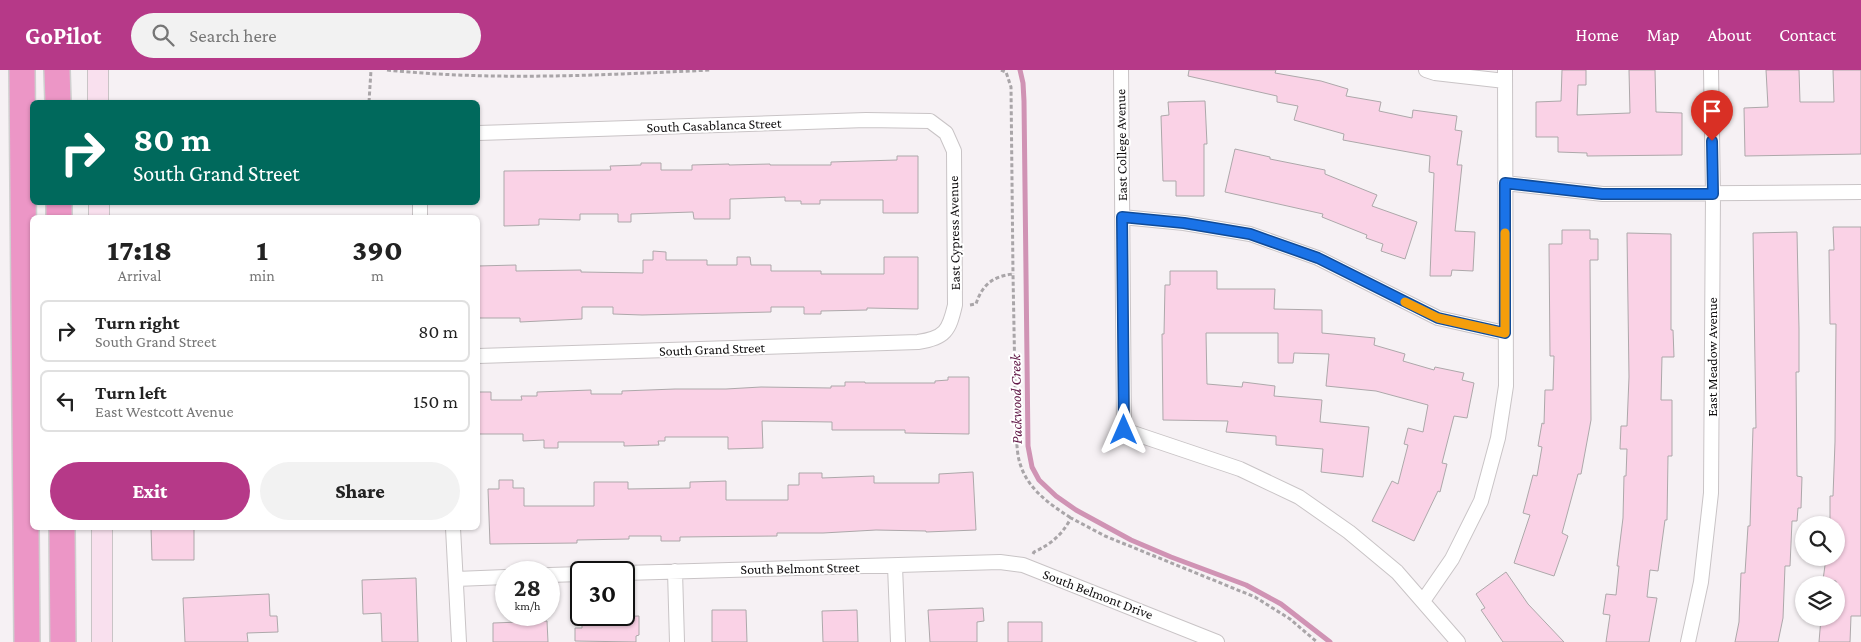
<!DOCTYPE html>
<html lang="en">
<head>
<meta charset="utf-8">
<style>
  body { margin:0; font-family:"Crimson Pro",serif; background:#f2f2f2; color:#222; height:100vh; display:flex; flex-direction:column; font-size:19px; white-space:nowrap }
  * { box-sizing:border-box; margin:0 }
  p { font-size:16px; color:#767676 }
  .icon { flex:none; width:28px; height:28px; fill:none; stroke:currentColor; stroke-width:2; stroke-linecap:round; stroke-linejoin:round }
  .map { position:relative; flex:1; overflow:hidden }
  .sheet { position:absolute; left:30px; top:145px; width:450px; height:315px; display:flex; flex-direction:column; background:#fff; border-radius:8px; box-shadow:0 1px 4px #0004 }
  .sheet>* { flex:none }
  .banner { position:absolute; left:30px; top:30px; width:450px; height:105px; border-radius:8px; box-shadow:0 1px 4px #0004; background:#00695c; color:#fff; overflow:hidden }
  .tools { position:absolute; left:1795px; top:446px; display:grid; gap:10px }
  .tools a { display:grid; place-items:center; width:50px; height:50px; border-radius:50%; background:#fff; box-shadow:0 1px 4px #0004; font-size:25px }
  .speed { position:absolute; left:495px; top:491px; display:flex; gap:10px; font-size:25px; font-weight:700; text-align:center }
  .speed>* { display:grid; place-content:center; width:65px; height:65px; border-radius:50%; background:#fff; box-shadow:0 1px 4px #0004; line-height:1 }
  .speed small { font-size:12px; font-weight:400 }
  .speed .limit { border:2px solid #111; border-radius:8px; background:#fff; color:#111 }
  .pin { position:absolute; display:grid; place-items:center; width:42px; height:42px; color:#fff; margin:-51px -21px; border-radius:50% 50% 50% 0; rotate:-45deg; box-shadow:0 0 5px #0007 }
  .pin .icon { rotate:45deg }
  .me { position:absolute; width:55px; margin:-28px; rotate:0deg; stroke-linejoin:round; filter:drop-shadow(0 0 4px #0008) }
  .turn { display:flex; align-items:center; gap:18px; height:105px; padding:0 20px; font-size:22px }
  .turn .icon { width:65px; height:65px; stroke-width:2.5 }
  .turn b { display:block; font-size:35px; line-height:42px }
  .eta { display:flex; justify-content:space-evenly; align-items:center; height:85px; text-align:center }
  .eta b { font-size:30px; font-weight:800; line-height:35px }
  .primary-button { display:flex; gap:10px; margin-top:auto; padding:10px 20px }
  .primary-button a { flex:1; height:58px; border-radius:30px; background:#b63988; color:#fff; font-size:20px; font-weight:800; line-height:58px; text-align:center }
  .primary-button a+a { background:#f2f2f2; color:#222 }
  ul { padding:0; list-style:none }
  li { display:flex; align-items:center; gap:15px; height:62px; margin:0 10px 8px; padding:0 10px; border:2px solid #e0e0e0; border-radius:8px }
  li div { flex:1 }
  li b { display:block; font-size:19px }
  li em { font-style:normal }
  header { display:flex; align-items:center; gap:30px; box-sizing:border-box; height:70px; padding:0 25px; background:#b63988; color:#fff }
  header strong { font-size:24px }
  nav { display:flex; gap:28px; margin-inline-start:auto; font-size:18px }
  .search { width:350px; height:45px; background:#f2f2f2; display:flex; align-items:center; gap:12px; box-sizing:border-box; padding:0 18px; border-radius:28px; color:#767676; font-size:19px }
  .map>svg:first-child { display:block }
</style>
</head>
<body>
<header>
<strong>GoPilot</strong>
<div class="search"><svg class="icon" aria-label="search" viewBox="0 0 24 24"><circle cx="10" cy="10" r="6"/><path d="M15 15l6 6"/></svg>Search here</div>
<nav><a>Home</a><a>Map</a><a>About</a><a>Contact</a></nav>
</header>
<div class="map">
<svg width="1861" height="572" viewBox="0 0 1861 572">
  <rect width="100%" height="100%" fill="#f6f1f4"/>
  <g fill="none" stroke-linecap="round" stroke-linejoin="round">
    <path stroke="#d093b4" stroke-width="5" d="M1020 0 1023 13 1024 31 1028 376 1032 397 1039 410 1056 426 1076 440 1131 470 1171 487 1246 515 1281 534 1330 572"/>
  </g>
  <path fill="#fad2e6" stroke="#ada8aa" d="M1189 0H1276L1275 3 1321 11 1348 19 1346 26 1381 32 1379 41 1412 48 1413 40 1457 46 1455 60 1462 61 1457 95H1462L1455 161 1475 162 1473 201 1452 200 1451 206H1430L1434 103 1429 102 1430 86 1343 70 1344 64 1294 50 1298 36 1277 32V26L1188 6Z
    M1562 0H1586V15H1578L1577 45 1630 43 1629 0H1655L1656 42 1682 43V85L1587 86V83L1558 82V67H1536V32L1561 31Z
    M1766 0H1799L1800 32H1834L1833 0H1861V84L1745 86 1744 38 1768 37Z
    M1205 31 1207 74H1204V126H1176V111H1163L1161 46 1169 45 1168 32Z
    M1235 79 1270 87V89L1325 100V104L1377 125 1372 136 1417 152 1405 189 1381 181 1383 174 1366 168 1367 165 1322 147 1323 144 1225 122Z
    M897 86H918V143H883V130H820V134H801V131H785V127L730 129V149H694L693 142 631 144V152H618V144H580V150L539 149V155L504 156V101L611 100 610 96 641 95V93H661V100H692V95L729 94V95L770 94V95H831V92L897 90Z
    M1833 157H1861V546H1851L1850 572H1819L1821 548H1836V511L1823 510 1826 488H1836V455H1830V426H1833L1835 372 1836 254H1830L1829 180H1834Z
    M1562 160H1590V169H1598V190H1590L1591 350 1581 404H1578L1562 463 1568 466 1554 506 1514 493 1530 445 1523 443 1533 405 1537 406 1542 377 1538 376 1542 353 1544 354 1545 320H1553L1554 286H1550L1549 174H1562Z
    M1797 162 1799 259V302H1796L1797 406 1802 407 1801 438H1798L1797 451H1792L1790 496H1785L1783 548 1778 572H1735L1739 552 1741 503H1745L1748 456H1750L1753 358H1756L1753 163Z
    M1627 163 1671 164V260H1673L1674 287H1662L1661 330H1672V386H1668L1667 450H1665L1658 501 1650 500 1647 527 1657 528 1649 572H1606L1610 545 1603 544 1606 524 1616 525 1619 496H1617L1623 448 1624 406H1626L1627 379H1620L1621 356H1627L1629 307Z
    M653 181 666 182V190H707V195H737V187H750L751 195H771V201H821V204H884V187H918V239L867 238V240L821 241V244H804V237H771V242L642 245 613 244V237H582V249L520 252V248H478V196L516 195V201L581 200V202L643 203V190H653Z
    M1170 201H1217V219H1275L1274 239 1322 240V263L1375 268 1374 275 1405 284 1403 291 1434 300 1435 297 1464 303 1462 310 1474 313 1467 348 1454 346 1442 393 1447 394 1440 422 1438 421 1414 471 1372 451 1392 411 1398 414 1408 375 1404 374 1408 358 1423 362 1428 335 1376 321 1326 316 1329 284 1294 283 1293 293H1278V263H1206L1207 314 1242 317 1243 312 1275 316 1274 326 1322 330 1320 352 1369 357 1363 407 1321 402 1323 379 1276 375V366L1226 362 1228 351 1163 350 1162 264H1164L1165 215H1170Z
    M948 307H969V364L905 363V360H832V352L762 351 763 378 728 379V367H665V371H658L659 375 624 376V372H558V378H544V370L523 371V364H478V322H491V330H522L521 326H537V322L591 320V324H622V321L675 319H726L761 317 831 318V316H845V312H865V313H935V311L948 310Z
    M973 402 976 460 926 462V461L876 460 823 463H777V466L680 467V471H661V466H629V469L577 470V473L490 474 488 419H499V410H513V418H524V436H594V412H628V419L690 418V412L726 411V430H788V415H799V403H822V408L874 406V413H939V404Z
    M151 458H194V490H152Z
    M1506 502 1528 534 1564 572H1503L1481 540 1485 538 1476 524Z
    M416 508 418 572H382L381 543 363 544 362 510Z
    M269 524 270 546H277L278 562 247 563 248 572H185L183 528Z
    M983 538 984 551 977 552V572H930L928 540Z
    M712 540H746L747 572H712Z
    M857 540 858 572H823L822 541Z
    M639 546V565L636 566V572L575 571V558H582V548Z
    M547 551 548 572H493V553Z
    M1008 552H1042V572H1008Z"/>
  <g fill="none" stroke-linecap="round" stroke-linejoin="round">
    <defs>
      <path id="street" d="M1121 0 1124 360 1240 399 1299 427 1349 462 1397 502 1458 572
        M1426 0 1435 3 1505 11
        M478 63 866 50 930 51 946 63 954 81 955 235C949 261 945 268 918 272L478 286
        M1505 113 1603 124 1861 122
        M420 132V148
        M1122 147 1184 153 1250 164 1318 188 1438 248 1505 263
        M453 458 459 572
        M895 496 898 572
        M675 501 677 572
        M624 503 1000 492 1023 495 1217 572
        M549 505 581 504
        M456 509 506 507
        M1423 531 1452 489 1481 431 1498 368 1506 316 1505 0
        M1688 572 1701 512 1711 423 1713 124 1711 0"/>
      <path id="secondary" d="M98 0V32
        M99 132V148
        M102 458V572"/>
      <path id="highway" d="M22 0 27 572
        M57 0 58 32
        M59 132V148
        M62 458 63 572"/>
    </defs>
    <use href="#street" stroke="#c9c4c6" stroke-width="16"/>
    <use href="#secondary" stroke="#c9c4c6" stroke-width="22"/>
    <use href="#highway" stroke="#cfcfcf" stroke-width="28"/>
    <path stroke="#a9a5a8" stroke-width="3" stroke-dasharray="4 2.5" stroke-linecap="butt" d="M387 0C495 11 603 5 711 0
      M1001 0 1006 2 1011 17 1013 204
      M369 32 371 0
      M970 235 976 234C982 215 993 206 1013 204L1016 366C1017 373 1017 382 1019 390 1026 418 1048 433 1071 448
      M1033 484 1034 482C1051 474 1062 465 1071 448L1105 466 1255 527 1290 549 1317 572"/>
    <use href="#street" stroke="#fff" stroke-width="14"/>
    <use href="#secondary" stroke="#f9e0ee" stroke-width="20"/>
    <use href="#highway" stroke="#ec96c6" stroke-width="25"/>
  </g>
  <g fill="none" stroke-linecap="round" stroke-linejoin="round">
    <defs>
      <path id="route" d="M1124 360 1122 147 1184 153 1250 164 1318 188 1438 248 1505 263V113L1602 124H1713L1712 71"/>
    </defs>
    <use href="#route" stroke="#114b97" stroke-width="12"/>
    <use href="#route" stroke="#1a73e8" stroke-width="9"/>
    <path stroke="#f59e0b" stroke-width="9" d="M1405 232 1438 248 1505 263V163"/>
  </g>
  <g text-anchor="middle" stroke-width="4" stroke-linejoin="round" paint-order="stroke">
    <g font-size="14" fill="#100e0f" stroke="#fff">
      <text transform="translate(714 55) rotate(-2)" y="5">South Casablanca Street</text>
      <text transform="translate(1121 75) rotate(-91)" y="5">East College Avenue</text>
      <text transform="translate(954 163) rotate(-91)" y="5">East Cypress Avenue</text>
      <text transform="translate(712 279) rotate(-2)" y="5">South Grand Street</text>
      <text transform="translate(1712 287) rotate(-90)" y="5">East Meadow Avenue</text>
      <text transform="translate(800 498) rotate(-1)" y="5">South Belmont Street</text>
      <text transform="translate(1098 524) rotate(21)" y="5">South Belmont Drive</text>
    </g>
    <g font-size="15" font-style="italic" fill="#621a48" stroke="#fff">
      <text transform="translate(1016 329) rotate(-91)" y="5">Packwood Creek</text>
    </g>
  </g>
</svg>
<div class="tools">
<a><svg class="icon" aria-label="search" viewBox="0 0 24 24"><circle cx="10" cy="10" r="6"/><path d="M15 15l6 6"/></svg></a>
<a><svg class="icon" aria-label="layers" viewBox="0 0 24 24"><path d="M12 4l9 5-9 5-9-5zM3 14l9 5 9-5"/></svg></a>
</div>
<div class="speed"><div>28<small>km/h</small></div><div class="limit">30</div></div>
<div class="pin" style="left:1712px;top:71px;background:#d93025"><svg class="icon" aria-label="arrive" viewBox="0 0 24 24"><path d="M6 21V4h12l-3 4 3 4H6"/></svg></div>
<svg class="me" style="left:1124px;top:360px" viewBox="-20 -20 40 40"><path d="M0-17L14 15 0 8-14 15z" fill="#1a73e8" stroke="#fff" stroke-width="4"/></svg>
<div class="banner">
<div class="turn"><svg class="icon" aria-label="right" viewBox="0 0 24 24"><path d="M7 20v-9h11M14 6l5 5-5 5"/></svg><div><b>80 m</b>South Grand Street</div></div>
</div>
<section class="sheet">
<div class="eta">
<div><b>17:18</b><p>Arrival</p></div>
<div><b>1</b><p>min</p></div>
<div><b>390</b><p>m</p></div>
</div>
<ul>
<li><svg class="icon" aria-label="right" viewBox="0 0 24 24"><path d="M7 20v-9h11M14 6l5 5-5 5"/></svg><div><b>Turn right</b><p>South Grand Street</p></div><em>80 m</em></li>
<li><svg class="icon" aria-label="left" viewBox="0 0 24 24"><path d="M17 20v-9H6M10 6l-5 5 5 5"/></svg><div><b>Turn left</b><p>East Westcott Avenue</p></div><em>150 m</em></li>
</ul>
<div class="primary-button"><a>Exit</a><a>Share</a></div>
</section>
</div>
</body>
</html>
